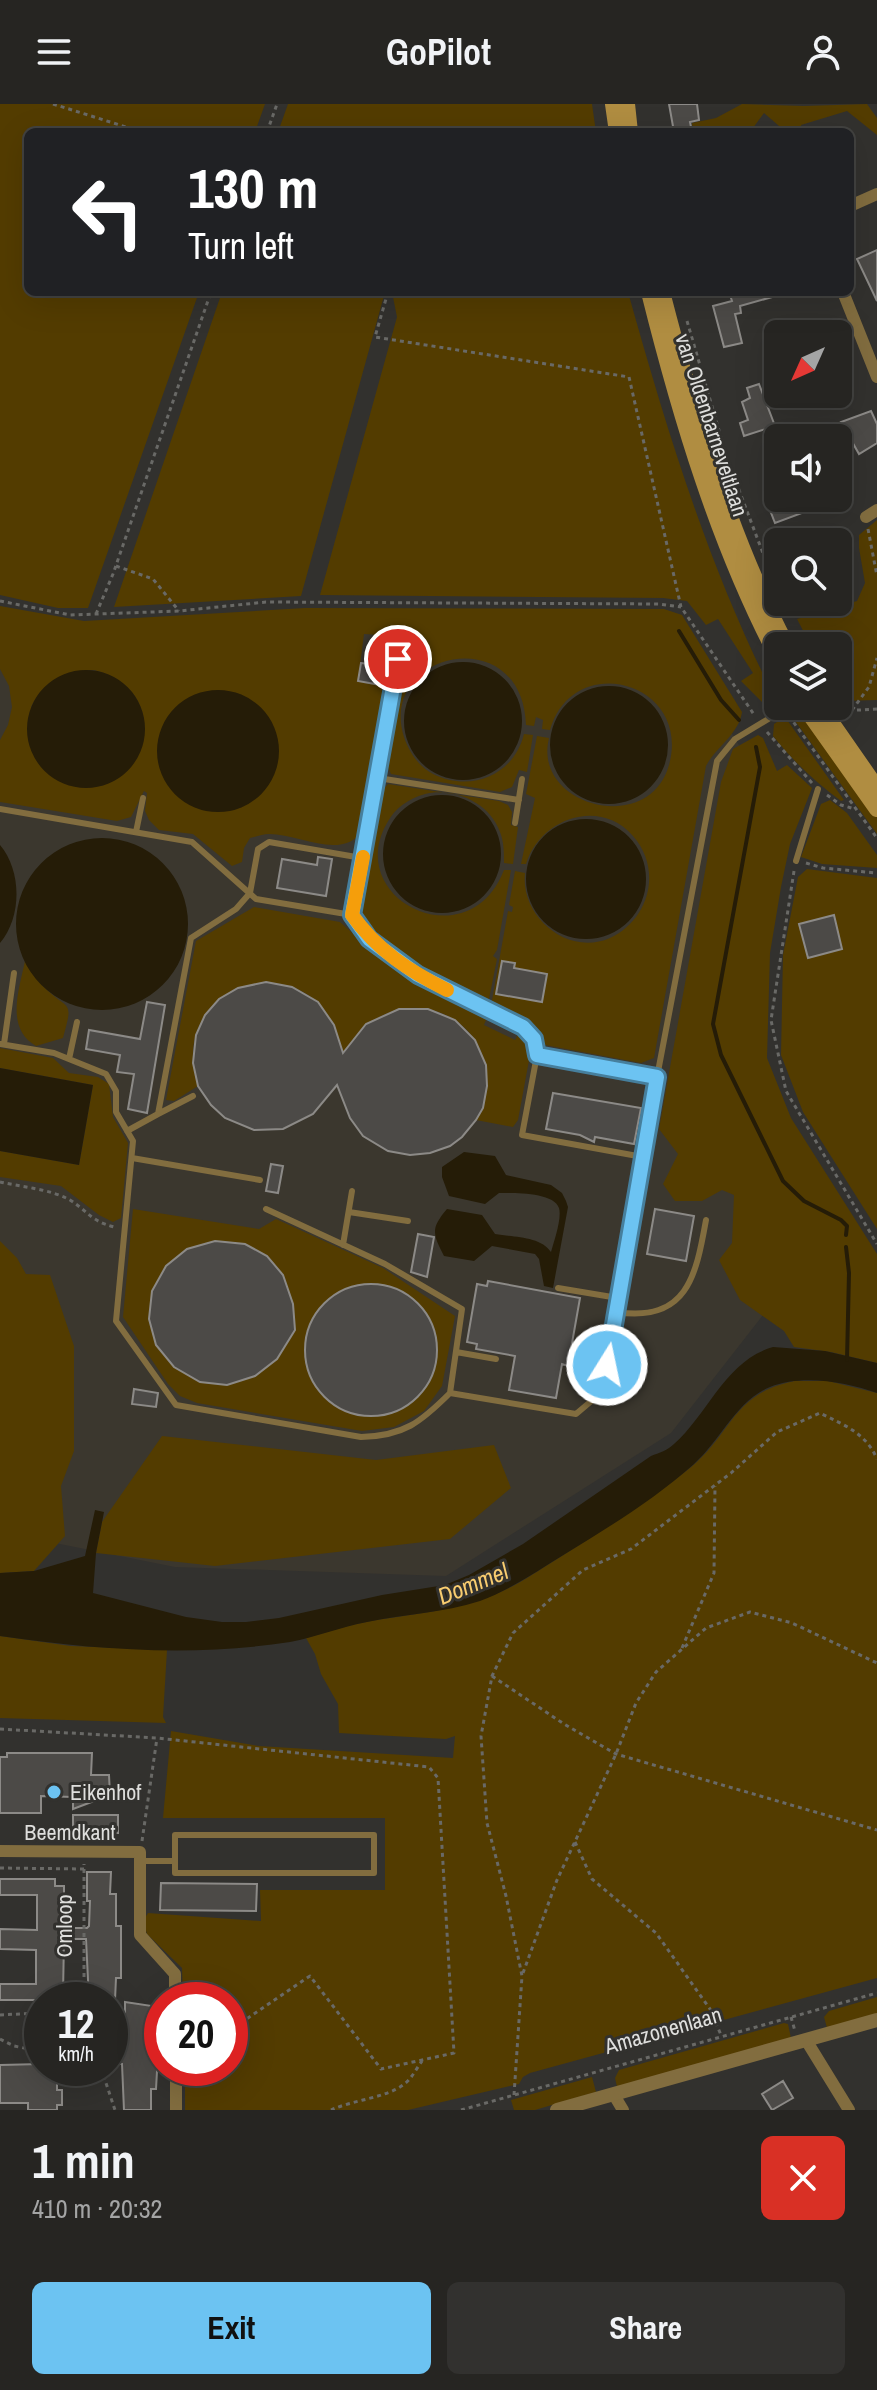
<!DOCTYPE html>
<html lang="en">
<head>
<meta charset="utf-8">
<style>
  body { margin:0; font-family:"Archivo Narrow",sans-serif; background:#32312f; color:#f1f3f6; height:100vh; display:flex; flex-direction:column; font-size:30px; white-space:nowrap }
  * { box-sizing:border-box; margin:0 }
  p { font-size:26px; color:#a4a5a5 }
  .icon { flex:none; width:44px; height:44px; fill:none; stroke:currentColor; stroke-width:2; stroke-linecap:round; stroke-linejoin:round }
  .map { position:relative; height:2006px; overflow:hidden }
  .drawer { display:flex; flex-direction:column; background:#262522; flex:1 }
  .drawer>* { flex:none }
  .banner { position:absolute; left:24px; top:24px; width:830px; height:168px; border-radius:12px; box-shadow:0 8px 32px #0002,0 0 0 2px #424240; background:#202124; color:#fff; overflow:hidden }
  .needle { width:52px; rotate:225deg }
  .tools { position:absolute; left:764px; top:216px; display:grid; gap:16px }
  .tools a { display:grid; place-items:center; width:88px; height:88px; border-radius:12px; background:#262522; box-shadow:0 8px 32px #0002,0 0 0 2px #424240; font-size:40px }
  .speed { position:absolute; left:24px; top:1878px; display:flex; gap:16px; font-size:40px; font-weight:700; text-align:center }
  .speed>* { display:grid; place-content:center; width:104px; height:104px; border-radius:50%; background:#262522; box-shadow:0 8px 32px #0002,0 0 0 2px #424240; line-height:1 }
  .speed small { font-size:20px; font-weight:400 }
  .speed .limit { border:12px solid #d22; background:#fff; color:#111 }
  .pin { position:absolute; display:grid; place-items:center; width:68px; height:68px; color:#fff; margin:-34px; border:4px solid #fff; border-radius:50%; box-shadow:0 2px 8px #0007 }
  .me { position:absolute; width:88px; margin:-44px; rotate:10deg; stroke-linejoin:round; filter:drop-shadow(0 0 6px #0008) }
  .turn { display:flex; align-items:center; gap:28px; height:168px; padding:0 32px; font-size:36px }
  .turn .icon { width:104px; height:104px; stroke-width:2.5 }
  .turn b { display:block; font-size:56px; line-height:68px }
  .round { display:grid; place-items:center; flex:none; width:84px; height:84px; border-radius:12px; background:#32312f }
  .overview { display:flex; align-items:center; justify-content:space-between; height:136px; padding:0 32px }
  h1 { font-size:48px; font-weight:800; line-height:60px }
  .action { display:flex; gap:16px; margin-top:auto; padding:16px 32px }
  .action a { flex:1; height:92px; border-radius:12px; background:#6cc3f2; color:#111; font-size:32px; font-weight:800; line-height:92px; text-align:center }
  .action a+a { background:#32312f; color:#f1f3f6 }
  header { display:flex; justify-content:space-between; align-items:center; height:104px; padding:0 32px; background:#262522; font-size:36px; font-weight:800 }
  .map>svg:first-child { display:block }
</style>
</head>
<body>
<header><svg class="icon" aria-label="menu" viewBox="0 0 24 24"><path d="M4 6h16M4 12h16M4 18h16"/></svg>GoPilot<svg class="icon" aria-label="person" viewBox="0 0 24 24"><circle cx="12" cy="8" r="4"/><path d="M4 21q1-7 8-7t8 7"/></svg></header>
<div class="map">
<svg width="877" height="2006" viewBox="0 0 877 2006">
  <rect width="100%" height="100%" fill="#32312e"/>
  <path fill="#3b372e" d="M0 517 674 534 748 656 703 933 806 1156 671 1329 446 1472 175 1463 0 1428Z"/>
  <path fill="#533c00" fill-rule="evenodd" d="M0 0H265L255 28H28V188H199L88 504H58L0 491Z
    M288 0H592L596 28H278Z
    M742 0 804 2 867 0 877 14V31L847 7 801 21 803 28H786L764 9 750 28H693L692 19 716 14Z
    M222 188H385L301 492 114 503Z
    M392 188H628C667 327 709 465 775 594L765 601 741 577 753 569 718 515 706 521 687 497 663 494 320 491 397 213Z
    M877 416V596L843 597 838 589V542H811L797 515 857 497 865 479 859 444V431Z
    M0 502 84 517 305 504 664 505 682 511 742 608C739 630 716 643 706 662L654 954 641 959 545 941 537 923 491 902 508 807 512 808 513 803 509 801 515 767 525 769C520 812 567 853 610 834 649 816 663 766 633 732 599 693 540 715 526 760H521L535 694 526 690 537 632 549 634C532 702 649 733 669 661 692 578 573 545 550 626L542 625 543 616 536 613 534 622 526 621C522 515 377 548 404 633 409 648 419 663 433 670 471 689 514 671 524 630L533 631 527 668 519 666 512 683 500 688 391 670 386 659V651L401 562 408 548 410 533 364 530 358 577 389 583 364 725C342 758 301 730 269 730 263 730 256 733 250 734L244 744 242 758 232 762 193 730 159 726 149 716 145 707 147 689 144 687 131 713 117 717 0 698V636L8 621 12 603 9 582 0 565ZM94 566C159 581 161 658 101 682L31 603C43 579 66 565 94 566Z
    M792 609 806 613 877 712V730L790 610Z
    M785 613 844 696 841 697C815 678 793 657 773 632L774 620Z
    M758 631 763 634 777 667 787 661 812 684 790 740 781 783 770 849 767 954 791 1014 877 1150V1259L831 1248 794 1243 784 1227 740 1196 719 1156 732 1139 734 1091 722 1086 702 1097H675L663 1080 678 1050 659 1025 721 678 733 645Z
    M388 680 499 697 508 701 512 708 511 721 518 723 513 760 504 759C504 749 504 738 500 728 490 699 454 683 425 690 408 695 395 704 387 719 343 796 469 857 504 766H511L497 846 493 852 497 855 488 900C457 884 383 852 368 823 362 813 362 804 362 793L380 689Z
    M830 696 847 709 877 751V764L822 760 801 753 821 700Z
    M807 765 877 774V1125L803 1008 781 951 783 851 798 773Z
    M254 803 340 818 359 835 416 876 488 911 484 921 515 936 520 927 532 940 518 1016 513 1023 476 1016C524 924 399 854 345 949L341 950C327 834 162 872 198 982L174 997 166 996 196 837Z
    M25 857C31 865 36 876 44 883 69 908 74 894 63 934L36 942C5 924 19 886 25 857Z
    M0 944 53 954 69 969 98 973 109 980 113 1013 128 1039 121 1114 113 1118 99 1111 61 1082 0 1073V1047L79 1061 93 981 0 964Z
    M133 1105 259 1125 276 1115 383 1164 455 1212 442 1282 424 1307 394 1323 362 1327 197 1299 180 1292 168 1280 123 1213Z
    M0 1137 17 1154 26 1170 50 1171 74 1242V1347L61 1382 65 1432 34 1467 0 1469Z
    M795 1277H828L877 1289V1874L530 1969 523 1973 519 1980 408 2006H185V1964H230V1896H183L182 1864 147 1830 143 1817 148 1809 261 1817 260 1786H385V1714H163L171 1627 259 1642 453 1654 455 1632 446 1635 339 1629 338 1600 321 1570 315 1550 306 1534C327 1528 349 1521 371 1517 419 1509 468 1506 513 1482 530 1473 547 1461 565 1450 608 1423 650 1396 690 1364 733 1329 732 1289 795 1277Z
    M162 1332 376 1356 494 1341 511 1384 450 1435 215 1462 96 1449 102 1418Z
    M0 1532 71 1542 167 1546 163 1613 166 1619 0 1614Z
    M877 1893V1910L827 1924 824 1913 829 1907Z
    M784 1919 788 1920 791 1934 617 1983 615 1974 619 1966Z
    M592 1973 596 1988 535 2006H514L511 1996Z"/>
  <path fill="#251c07" d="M404 617a59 59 0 1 1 118 0a59 59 0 1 1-118 0Z
    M27 625a59 59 0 1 1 118 0a59 59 0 1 1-118 0Z
    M550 641a59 59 0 1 1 118 0a59 59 0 1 1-118 0Z
    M157 647a61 61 0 1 1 122 0a61 61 0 1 1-122 0Z
    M383 750a59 59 0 1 1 118 0a59 59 0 1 1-118 0Z
    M526 775a60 60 0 1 1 120 0a60 60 0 1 1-120 0Z
    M16 820a86 86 0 1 1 172 0a86 86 0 1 1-172 0Z
    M0 741C22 767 22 813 0 839Z
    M0 964 93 981 79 1061 0 1047Z
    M464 1048 495 1052 506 1071 551 1081 562 1089 566 1097 568 1103 553 1184 544 1182 539 1155 535 1150 492 1142 474 1157 444 1152C433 1130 430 1125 447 1105L482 1111 495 1130C512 1133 541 1132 551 1148 554 1137 562 1115 559 1104 554 1088 513 1089 499 1089L485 1100 449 1092 442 1073V1063Z
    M773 1243 825 1247 877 1259V1289C846 1278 802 1270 770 1283 736 1297 721 1336 694 1360 655 1395 609 1423 565 1450 537 1467 510 1486 480 1497 443 1509 405 1510 367 1518 341 1523 316 1533 290 1538 194 1553 96 1546 0 1532V1469L34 1467 85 1452 95 1406 104 1408 96 1449 93 1489 186 1513 222 1518H246L279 1514 382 1491 445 1481 469 1471 523 1440 651 1352C659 1349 668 1346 674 1340 709 1309 725 1257 773 1243Z"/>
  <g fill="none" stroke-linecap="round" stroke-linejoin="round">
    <path stroke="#251c07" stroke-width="4" d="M679 527 721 596 739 616
      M756 643 760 663 713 920 721 951 783 1077 804 1097 841 1116 847 1122 846 1131
      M846 1143 849 1169 847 1256"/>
  </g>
  <path fill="#4c4a47" stroke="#8c8a87" stroke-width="2" d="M669 0H697L699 16 690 18 692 28H674Z
    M877 146V197L857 155Z
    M729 188H776V192L740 202 741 209 735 210 742 239 724 243 713 202 732 197Z
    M759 280 775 322 744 332 740 319 748 316 742 298 750 294 747 284Z
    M871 307 877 320V339L859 350 841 318Z
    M775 394H796L802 409 775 419 770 406 779 403Z
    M361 559 390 563 386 582 358 577Z
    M318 753 332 755 326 792 277 784 282 755 317 761Z
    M834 811 842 845 808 854 799 820Z
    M502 857 515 859 514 864 547 870 542 898 496 890Z
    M266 878 292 883 318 898 334 921 343 949 366 920 399 905H428L455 916 475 936 486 961 487 982 483 1004 476 1016 462 1033 450 1042 430 1049 410 1051 388 1047 363 1032 350 1014 337 981 313 1010 283 1025 254 1026 225 1014 211 1001 198 982 193 959 196 931 205 911 219 895 238 884Z
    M147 898 165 901 147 1009 128 1005 134 970 117 968 120 951 86 945 89 926 140 935Z
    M553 989 641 1004 634 1040 595 1033 594 1038 580 1031 546 1025Z
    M271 1060 283 1062 278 1089 266 1087Z
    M655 1105 694 1112 686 1157 647 1150Z
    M418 1130 434 1133 427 1173 411 1168Z
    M215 1137 245 1140 267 1152 283 1171 293 1200 295 1226 277 1255 255 1272 227 1281 200 1278 174 1263 156 1241 149 1215 152 1187 166 1162 187 1145Z
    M488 1177 580 1194 568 1262 562 1260 556 1294 509 1286 515 1252 476 1245 477 1240 467 1238 477 1180 487 1182Z
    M305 1246a66 66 0 1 1 132 0a66 66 0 1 1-132 0Z
    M134 1285 158 1289 156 1303 132 1300Z
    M7 1649H92L91 1671H109L110 1691 73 1705V1693L41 1692V1709H0V1653H7Z
    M73 1711H118V1729H73Z
    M87 1768H111L110 1790H116V1822H121V1874H116L115 1896H89L86 1835H64L63 1890H54V1896H0V1880H36V1846L0 1845V1825L37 1826V1791H0V1775H55V1782H64V1824H87L89 1822 90 1797H87Z
    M161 1779 257 1780 256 1807 160 1806Z
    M125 1898 152 1902 151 1931H159L156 1985H151V2006H124L122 1960H117V1947H122V1934H125Z
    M41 1960 42 1964H57V1986H62V2001H57V2006H28V1999H0V1961Z
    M783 1977 793 1994 772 2006 762 1990Z"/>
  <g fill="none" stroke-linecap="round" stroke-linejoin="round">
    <path stroke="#696966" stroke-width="3" stroke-dasharray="4 4" stroke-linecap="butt" d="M53 0 142 28
      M267 28 277 0
      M388 188 375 233 629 273 681 503 755 612
      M687 217 723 340
      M733 370 764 452
      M868 425 877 472
      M116 462 153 475 179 507
      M0 497 70 511 179 507 266 498 659 500 681 503
      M96 510 113 470 211 188
      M765 562 778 593
      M852 606 869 583 877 554
      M841 607 877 605
      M789 612 877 734
      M767 628 812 679
      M827 691 841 701 855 705
      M806 759 823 764 877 769
      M794 767 771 916 786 987 877 1140
      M0 1078C22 1083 50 1085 70 1096 89 1108 89 1116 114 1123
      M682 1544 714 1469 715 1382
      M492 1572 564 1620 616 1650 877 1726
      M0 1625 157 1634 429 1663 438 1674 454 1949 381 1965 310 1872 230 1926
      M142 1737 157 1634
      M575 1738 592 1775 656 1829 710 1905 721 1931
      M0 1764 84 1765
      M523 1869 557 1776 616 1650 636 1599 656 1568 706 1524 750 1508 792 1519 877 1559
      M79 1896 84 1883V1760
      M0 1911 37 1909 42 1911
      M791 1913 795 1927
      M0 1935 14 1942 39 1947 42 1944
      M101 1964 115 2006
      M514 1991 522 1872 506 1792 487 1719 481 1632 492 1572 513 1529 583 1466 631 1445 731 1369 777 1328 820 1309C844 1321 866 1329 877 1355
      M331 2006C353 1996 385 1994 403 1981 411 1976 416 1965 422 1957
      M461 2006 877 1889"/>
    <path stroke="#826d3f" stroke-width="6" d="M398 555 352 811 369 835 418 871 523 923 534 935 537 951 522 1031 643 1053
      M378 674 519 696
      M0 705 192 738 256 795 352 811
      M515 719 522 675
      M136 728 143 694
      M796 757 818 685
      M0 940 54 949 106 970 116 987V1008L133 1037 116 1217 176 1301 361 1333C404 1332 421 1318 450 1289
      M4 940 14 869
      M537 951 657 973 717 657 735 635 790 602
      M69 955 77 918
      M158 1010 193 992
      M127 1027 158 1010 191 834 236 805 250 789 258 745 269 738 362 754
      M132 1054 260 1076
      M266 1105 385 1160 462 1205 450 1289 576 1310 602 1288 657 973
      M349 1108 408 1117
      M343 1141 352 1087
      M558 1184 618 1194
      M616 1208C687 1219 696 1172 706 1116
      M456 1248 496 1255
      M140 1757H175V1769H374V1731H175V1757"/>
    <path stroke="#826d3f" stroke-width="12" d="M850 102 877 90
      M843 188 877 273
      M866 413 877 406
      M0 1747 140 1748V1831L175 1870V1896
      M806 1936 849 2006
      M176 1964V2006
      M614 1991 623 2006"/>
    <path stroke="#826d3f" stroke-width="14" d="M557 2006 877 1916"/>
    <path stroke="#b08d41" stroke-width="16" d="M613 0 617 28
      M627 0 630 28
      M649 188C680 312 718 440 778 554
      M662 188C693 308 729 431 787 542
      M804 602 877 705
      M820 602 877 684"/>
  </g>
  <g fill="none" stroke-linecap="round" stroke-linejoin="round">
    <defs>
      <path id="route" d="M398 555 352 811 369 835 418 871 523 923 534 935 537 951 657 973 607 1261"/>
    </defs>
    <use href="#route" stroke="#467f9d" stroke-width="20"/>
    <use href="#route" stroke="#6cc3f2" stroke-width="14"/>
    <path stroke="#f59e0b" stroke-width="14" d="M363 753 352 811C377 846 409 867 447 886"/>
  </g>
  <circle fill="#6cc3f2" stroke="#32312e" stroke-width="3" cx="54" cy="1688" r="8"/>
  <g text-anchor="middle" stroke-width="6" stroke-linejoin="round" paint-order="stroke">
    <g font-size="22" fill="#dfdfdd" stroke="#32312e">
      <text transform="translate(712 321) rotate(72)" y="8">van Oldenbarneveltlaan</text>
      <text x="70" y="1736">Beemdkant</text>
      <text transform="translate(64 1822) rotate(-90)" y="8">Omloop</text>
      <text transform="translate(663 1926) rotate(-16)" y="8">Amazonenlaan</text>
    </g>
    <g font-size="22" fill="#dfdfdd" stroke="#32312e" text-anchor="start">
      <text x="70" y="1696">Eikenhof</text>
    </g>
    <g font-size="24" font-style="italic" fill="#f9cd70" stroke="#32312e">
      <text transform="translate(473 1480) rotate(-22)" y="8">Dommel</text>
    </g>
  </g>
</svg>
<div class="tools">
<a><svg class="needle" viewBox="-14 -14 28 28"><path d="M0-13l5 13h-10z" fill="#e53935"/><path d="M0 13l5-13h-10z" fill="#a4a5a5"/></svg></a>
<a><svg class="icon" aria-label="sound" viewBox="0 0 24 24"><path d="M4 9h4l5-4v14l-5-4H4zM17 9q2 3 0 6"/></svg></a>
<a><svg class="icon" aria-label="search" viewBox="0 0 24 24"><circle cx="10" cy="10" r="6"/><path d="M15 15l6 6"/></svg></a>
<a><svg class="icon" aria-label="layers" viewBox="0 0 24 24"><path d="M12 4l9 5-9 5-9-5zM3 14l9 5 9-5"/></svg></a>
</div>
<div class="speed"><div>12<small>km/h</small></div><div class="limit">20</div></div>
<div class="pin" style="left:398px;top:555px;background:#d93025"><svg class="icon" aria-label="arrive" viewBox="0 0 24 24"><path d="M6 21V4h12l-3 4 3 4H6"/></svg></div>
<svg class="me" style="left:607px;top:1261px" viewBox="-20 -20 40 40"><circle r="17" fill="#6cc3f2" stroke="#fff" stroke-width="3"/><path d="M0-11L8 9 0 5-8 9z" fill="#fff"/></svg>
<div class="banner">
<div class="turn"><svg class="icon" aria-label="left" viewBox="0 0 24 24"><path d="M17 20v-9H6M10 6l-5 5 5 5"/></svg><div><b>130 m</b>Turn left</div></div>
</div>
</div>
<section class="drawer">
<div class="overview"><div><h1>1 min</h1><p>410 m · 20:32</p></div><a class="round" style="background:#d93025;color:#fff"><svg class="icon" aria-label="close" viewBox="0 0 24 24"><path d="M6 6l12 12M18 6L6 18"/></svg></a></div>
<div class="action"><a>Exit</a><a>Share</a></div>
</section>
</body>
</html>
